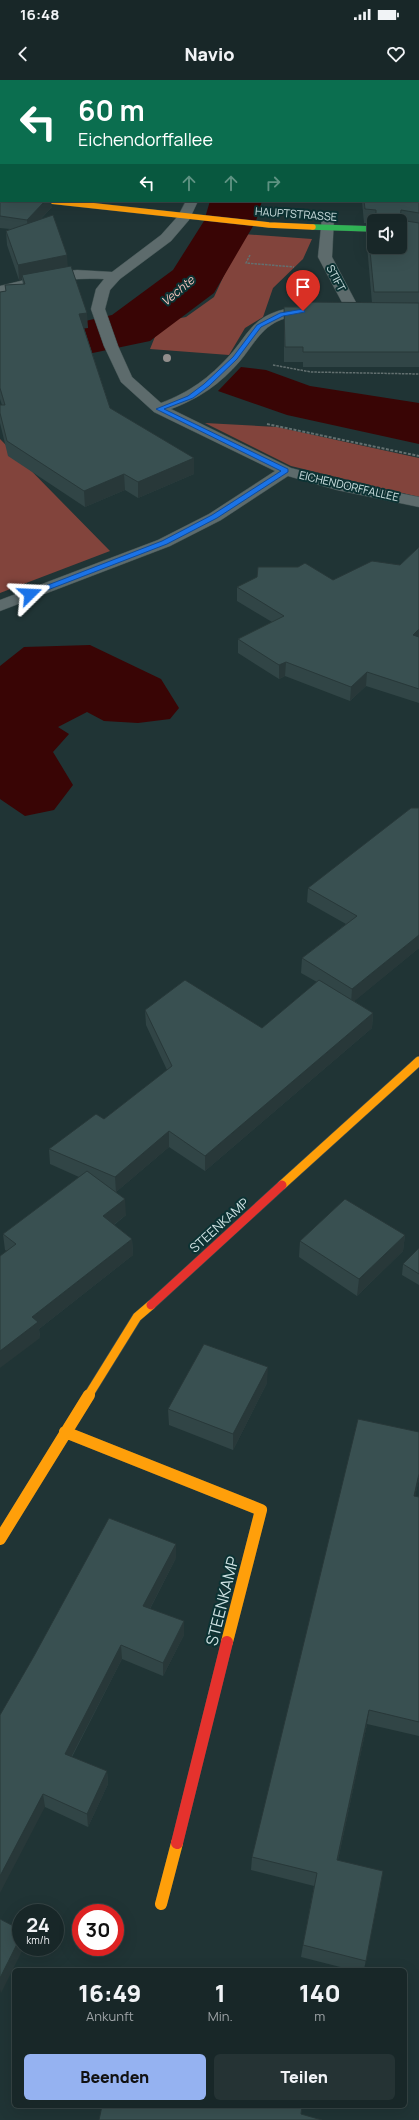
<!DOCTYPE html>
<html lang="de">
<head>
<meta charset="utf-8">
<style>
  body { margin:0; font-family:Manrope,sans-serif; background:#253334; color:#f1f3f6; height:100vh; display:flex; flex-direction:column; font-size:15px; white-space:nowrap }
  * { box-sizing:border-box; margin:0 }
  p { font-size:13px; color:#9fa5a8 }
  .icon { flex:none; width:22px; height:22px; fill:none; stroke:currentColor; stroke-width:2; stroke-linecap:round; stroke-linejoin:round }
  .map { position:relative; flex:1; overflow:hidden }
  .side { position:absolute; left:12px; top:1888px; width:395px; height:140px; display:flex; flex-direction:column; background:#182728; border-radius:6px; box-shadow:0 4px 16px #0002,0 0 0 1px #364445 }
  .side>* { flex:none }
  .top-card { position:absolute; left:0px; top:0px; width:419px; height:122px; box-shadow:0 4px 16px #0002,0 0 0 1px #364445; background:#0b6e4f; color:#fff; overflow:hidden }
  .tools { position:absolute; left:367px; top:134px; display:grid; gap:8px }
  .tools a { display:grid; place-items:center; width:40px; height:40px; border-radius:6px; background:#182728; box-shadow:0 4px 16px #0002,0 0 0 1px #364445; font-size:20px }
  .speed { position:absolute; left:12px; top:1824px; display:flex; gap:8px; font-size:20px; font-weight:700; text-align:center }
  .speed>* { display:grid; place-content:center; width:52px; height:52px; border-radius:50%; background:#182728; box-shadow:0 4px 16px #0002,0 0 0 1px #364445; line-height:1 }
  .speed small { font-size:10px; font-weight:400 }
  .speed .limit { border:6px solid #d22; background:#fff; color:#111 }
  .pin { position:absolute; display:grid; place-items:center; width:34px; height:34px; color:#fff; margin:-41px -17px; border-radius:50% 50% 50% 0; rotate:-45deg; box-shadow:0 0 4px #0007 }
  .pin .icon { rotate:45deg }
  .me { position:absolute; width:44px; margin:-22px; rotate:69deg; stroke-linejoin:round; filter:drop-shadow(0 0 3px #0008) }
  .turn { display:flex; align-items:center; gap:14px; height:84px; padding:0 12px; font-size:18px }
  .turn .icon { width:52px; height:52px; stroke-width:2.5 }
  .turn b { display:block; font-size:28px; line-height:34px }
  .lanes { display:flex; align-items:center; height:38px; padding:0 12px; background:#0003; justify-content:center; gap:20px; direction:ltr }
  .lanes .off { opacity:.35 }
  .eta { display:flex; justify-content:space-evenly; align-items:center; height:68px; text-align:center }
  .eta b { font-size:24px; font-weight:800; line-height:28px }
  .button { display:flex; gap:8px; margin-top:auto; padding:8px 12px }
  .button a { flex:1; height:46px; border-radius:6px; background:#95b2f1; color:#111; font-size:16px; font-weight:800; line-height:46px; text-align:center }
  .button a+a { background:#253334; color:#f1f3f6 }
  .status { display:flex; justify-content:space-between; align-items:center; height:28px; padding:0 20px; background:#182728; direction:ltr }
  .status svg { height:11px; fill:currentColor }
  header { display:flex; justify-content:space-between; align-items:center; height:52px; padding:0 12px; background:#182728; font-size:18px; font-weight:800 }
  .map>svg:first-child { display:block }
</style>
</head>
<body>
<div class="status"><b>16:48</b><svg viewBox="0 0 49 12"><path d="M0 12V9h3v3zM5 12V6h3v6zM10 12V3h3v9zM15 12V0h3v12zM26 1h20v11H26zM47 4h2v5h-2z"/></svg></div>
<header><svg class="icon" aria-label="back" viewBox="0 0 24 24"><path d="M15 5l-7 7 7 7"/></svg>Navio<svg class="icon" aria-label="heart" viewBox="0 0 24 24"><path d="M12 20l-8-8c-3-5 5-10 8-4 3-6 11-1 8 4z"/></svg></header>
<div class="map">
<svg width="419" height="2040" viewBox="0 0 419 2040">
  <rect width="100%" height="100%" fill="#203435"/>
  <path fill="#82443c" d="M243 154 312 159 303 179 273 208 263 237 245 248 229 275 150 269 161 242 186 237 214 217Z
    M205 343 277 347 419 378V417L291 386Z
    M0 359 1 360 110 471 0 513Z"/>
  <path fill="#390505" d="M241 287 266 290 310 306 419 323V364L287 335 218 311Z
    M90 565 161 599 179 628 170 639 138 643 104 641 87 632 58 647 69 654 53 672 73 705 54 730 25 736 0 719V586L24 567Z"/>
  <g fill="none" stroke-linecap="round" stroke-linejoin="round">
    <path fill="#390505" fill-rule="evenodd" d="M151 0H159V1H151Z
      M0 4H1V8H0Z"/>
    <path fill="#390505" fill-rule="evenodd" d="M397 0H419V18L418 1Z
      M210 121H262L256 141 214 213 150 261 83 275 63 270 54 258 63 246 112 235 173 190 204 141Z"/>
    <defs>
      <path id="street" d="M294 0H307L293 1Z
        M186 121H198L189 140 171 161 120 199 110 210 105 229 118 266 132 297 161 323C190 312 209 298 230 275 247 256 251 240 278 231 299 224 323 227 345 228L318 177 322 138 323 135H333L334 138 332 177 361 232 359 235C335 241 309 230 286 238 262 245 255 263 240 281 220 304 200 318 171 329L291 388 339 401 419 417V427L337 410 288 396 221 440 170 466 0 531V520L158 460 209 434 275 391 154 332 121 302 104 266 91 229 96 209 104 199C64 197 39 204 0 214V206L57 192 77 190 112 192 161 155 178 136Z"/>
      <path id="fast" d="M313 147 374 149"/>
      <path id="slow-far2" d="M50 121 269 145 313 147"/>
      <path id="slow-far1" d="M282 1105 419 981
        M88 1316 137 1237 151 1225"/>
      <path id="slow" d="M65 1352 261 1430 227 1562
        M0 1459 89 1315
        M161 1824 177 1763"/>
      <path id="jam-far1" d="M151 1225 282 1105"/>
      <path id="jam" d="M177 1763 227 1562"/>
    </defs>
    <use href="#street" stroke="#3e4f4f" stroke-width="1"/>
    <use href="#fast" stroke="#3e4f4f" stroke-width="6"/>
    <use href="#slow-far2" stroke="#3e4f4f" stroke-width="6"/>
    <use href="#slow-far1" stroke="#3e4f4f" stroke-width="10"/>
    <use href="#slow" stroke="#3e4f4f" stroke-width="12"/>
    <use href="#jam-far1" stroke="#3e4f4f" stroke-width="10"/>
    <use href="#jam" stroke="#3e4f4f" stroke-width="12"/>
    <path stroke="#637070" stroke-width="1.5" stroke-dasharray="2.5 1" stroke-linecap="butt" d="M250 175 246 183 294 187
      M273 285 311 292 419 294"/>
    <path stroke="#637070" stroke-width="2" stroke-dasharray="3 1.5" stroke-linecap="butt" d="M267 344 419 376"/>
    <use href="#street" fill="#5d6b6c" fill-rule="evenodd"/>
    <use href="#fast" stroke="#30b455" stroke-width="5.5"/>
    <use href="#slow-far2" stroke="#ff9f0a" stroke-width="5.5"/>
    <use href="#slow-far1" stroke="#ff9f0a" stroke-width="9"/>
    <use href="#slow" stroke="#ff9f0a" stroke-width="12"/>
    <use href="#jam-far1" stroke="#e5322d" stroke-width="9"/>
    <use href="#jam" stroke="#e5322d" stroke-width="12"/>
  </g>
  <circle fill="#928e8c" cx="167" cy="278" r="4"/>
  <path fill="#314546" d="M0 34 1 35V121L52 127 40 140 67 175V187L88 248H84L110 328 194 394 138 418 125 410 85 427 8 376 0 343V325H2L0 319V212L6 211 5 205 23 204 22 199 19 200 7 165 6 151 10 149 0 148Z
    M419 97V287H303V282H284V227H303L372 223 366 154V143H364L362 121H418Z
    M419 467V623L366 606 350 621 285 596 279 599 238 573V559L272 542 237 521V507L333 500 400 485Z
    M419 728V868L354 921 373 933 372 948 205 1091 169 1067 116 1112 126 1135 114 1145 132 1159 133 1175 39 1249 40 1258 7 1171 5 1170 3 1154 79 1097 50 1084 49 1069 104 1039 167 990 146 945 145 930 262 948 317 902 301 893 302 878 346 844 307 822 308 808Z
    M405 1155 403 1171 357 1216 299 1177 300 1161Z
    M419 1168V1205L402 1195 403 1184Z
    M267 1303 233 1370 169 1345 168 1329Z
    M419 1352V1399L415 1416 419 1417V1656L367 1644 338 1780 381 1804 364 1890H352L301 1877 303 1865 314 1806 251 1790 252 1777Z
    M176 1478 150 1529 184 1541V1555L163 1596 122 1579 72 1677 107 1691 108 1704 88 1747 45 1727 0 1635Z"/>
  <path fill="#283839" d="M45 121H51L52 127 28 152 27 140Z
    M67 175 68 189 22 195V199L19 200 18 185Z
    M87 233 88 248 80 249 79 234Z
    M194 378V394L138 418V402Z
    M124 394 125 410 85 427 84 411Z
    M419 549V562L413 555Z
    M286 582 285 596 279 599V585Z
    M367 592 366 606 350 621 351 607Z
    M419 855V868L351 924 352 909Z
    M373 933 372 948 205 1091V1076Z
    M169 1051V1067L116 1112 115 1097Z
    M125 1119 126 1135 104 1152 103 1136Z
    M405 1155 403 1171 357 1216 359 1199Z
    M132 1159 133 1175 39 1249 40 1258 0 1288V1271L32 1237Z
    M268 1287 267 1303 233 1370V1354Z
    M419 1394V1399L412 1431 414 1416Z
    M176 1464V1478L144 1540 143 1526Z
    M184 1541V1555L163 1596V1583Z
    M121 1565 122 1579 66 1687 65 1674Z
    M369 1630 367 1644 335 1793 337 1780Z
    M107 1691 108 1704 88 1747 87 1734Z
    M43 1714 45 1727 0 1813V1796Z
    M383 1791 381 1804 364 1890 366 1881Z
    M21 1856V1867H24L1 1913 0 1909V1898Z"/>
  <path fill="#395051" stroke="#283839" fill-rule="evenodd" d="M0 34 1 35V98L0 97Z
    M418 96 419 97V133L401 130 400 140 419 143V212H374L367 140 376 139V130L365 129 364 121H418ZM374 141H400V167H374Z
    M0 107H1V121H45L27 140 0 136Z
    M53 135 67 175 18 185 6 151Z
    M71 186 87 233 79 234 110 328 194 378 138 402 124 394 84 411 7 361 0 333V325H5L0 308V212L6 211 5 205 25 204 22 195Z
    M303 222 419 223V272H303V267H285L284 227H303Z
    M419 467V549L413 555 419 557V609L367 592 351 607 286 582 279 585 238 559 284 536 237 507 257 497 258 487H298L305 483 333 500 372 481 400 485Z
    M411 728H419V855L352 909 302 878 357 836 308 808Z
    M185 900 262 948 319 900 373 933 205 1076 169 1051 115 1097 49 1069 96 1034 104 1039 172 986 145 930Z
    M87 1091 125 1119 103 1136 132 1159 32 1237 38 1242 0 1271V1176L16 1164 3 1154Z
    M345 1119 405 1155 359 1199 300 1161Z
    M419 1168V1194L403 1184Z
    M204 1264 268 1287 233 1354 168 1329Z
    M358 1339 419 1352V1394L414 1416 419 1417V1642L369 1630 337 1780 383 1791 366 1881 303 1865 317 1793 252 1777Z
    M109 1438 176 1464 143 1526 184 1541 163 1583 121 1565 65 1674 107 1691 87 1734 43 1714 0 1796V1635L34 1576Z
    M0 1839 21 1850V1856L0 1898Z
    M102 2026H302L301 2034 322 2040H99Z"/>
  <path fill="#1a73e8" stroke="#114b97" d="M303 229 305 232 283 236 261 247 237 279 209 306 193 318 164 329 288 389V392L217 438 167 464 32 516H27V513L162 461 212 435 281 391 156 329 188 316 204 304 233 277 257 245 280 233Z"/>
  <g text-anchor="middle" stroke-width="4" stroke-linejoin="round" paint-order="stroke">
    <g font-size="11" fill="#cfe2e3" stroke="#0c3233">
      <text transform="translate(296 134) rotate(4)" y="4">HAUPTSTRASSE</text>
      <text transform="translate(336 198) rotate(62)" y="4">STIFT</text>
      <text transform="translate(349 406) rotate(13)" y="4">EICHENDORFFALLEE</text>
    </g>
    <g font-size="12" font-style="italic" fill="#f7c5bd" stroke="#0c3233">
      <text transform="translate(178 211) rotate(-40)" y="4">Vechte</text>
    </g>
    <g font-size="13" fill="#cfe2e3" stroke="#0c3233">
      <text transform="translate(219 1145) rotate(-42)" y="5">STEENKAMP</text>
    </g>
    <g font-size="16" fill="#cfe2e3" stroke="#0c3233">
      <text transform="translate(222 1521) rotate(-76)" y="6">STEENKAMP</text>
    </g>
  </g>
</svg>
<div class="tools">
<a><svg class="icon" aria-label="sound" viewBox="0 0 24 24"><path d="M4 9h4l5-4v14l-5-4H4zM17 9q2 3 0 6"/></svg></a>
</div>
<div class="speed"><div>24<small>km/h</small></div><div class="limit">30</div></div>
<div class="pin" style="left:303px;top:231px;background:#d93025"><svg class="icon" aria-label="arrive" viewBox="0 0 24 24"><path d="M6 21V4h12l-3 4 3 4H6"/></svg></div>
<svg class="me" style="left:30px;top:514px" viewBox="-20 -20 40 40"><path d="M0-17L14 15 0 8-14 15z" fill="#1a73e8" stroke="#fff" stroke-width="4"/></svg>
<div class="top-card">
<div class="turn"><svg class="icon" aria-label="left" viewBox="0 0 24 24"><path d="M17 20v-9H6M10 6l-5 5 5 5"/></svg><div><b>60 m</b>Eichendorffallee</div></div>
<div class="lanes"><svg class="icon" aria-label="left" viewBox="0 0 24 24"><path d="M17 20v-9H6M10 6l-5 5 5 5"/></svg><svg class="icon off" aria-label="ahead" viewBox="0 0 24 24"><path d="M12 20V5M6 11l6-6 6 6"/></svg><svg class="icon off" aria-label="ahead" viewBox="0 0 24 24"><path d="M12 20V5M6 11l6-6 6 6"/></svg><svg class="icon off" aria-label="right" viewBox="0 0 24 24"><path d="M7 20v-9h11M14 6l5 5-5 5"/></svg></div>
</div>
<section class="side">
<div class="eta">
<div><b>16:49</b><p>Ankunft</p></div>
<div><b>1</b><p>Min.</p></div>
<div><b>140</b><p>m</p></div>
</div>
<div class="button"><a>Beenden</a><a>Teilen</a></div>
</section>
</div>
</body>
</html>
